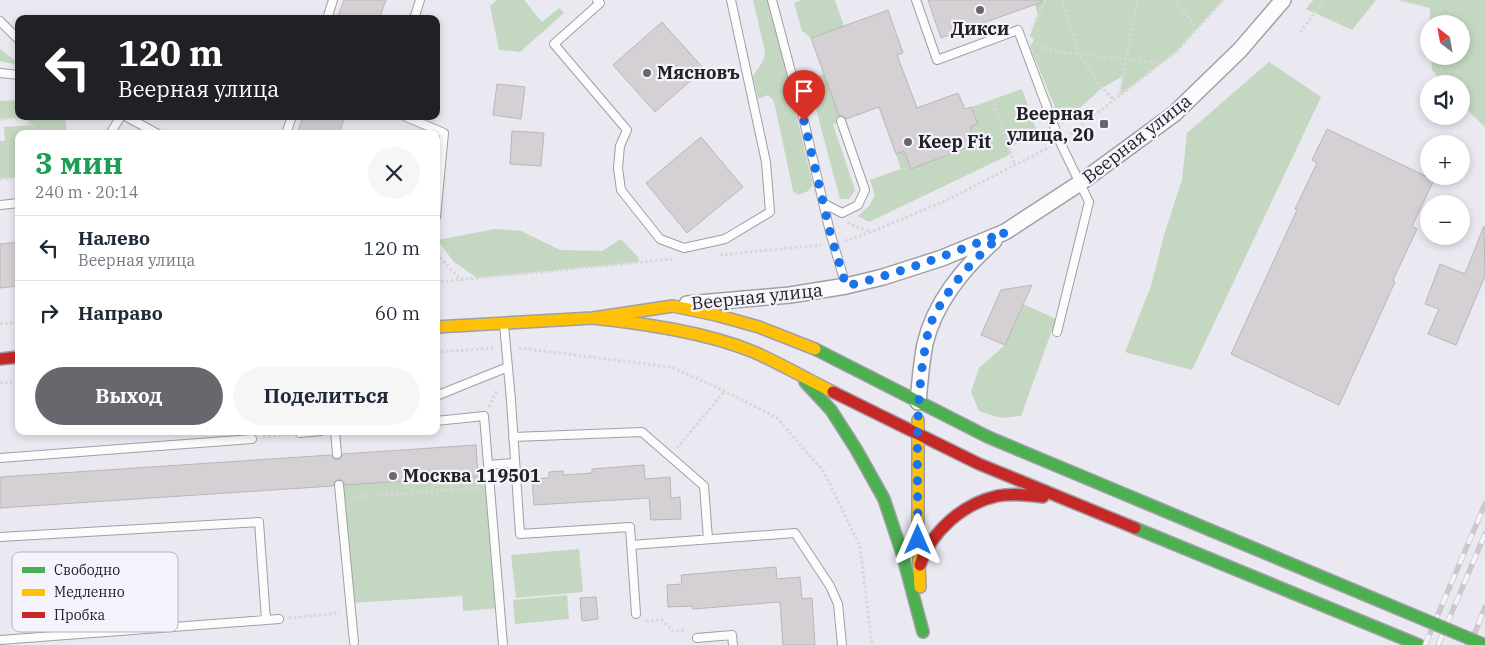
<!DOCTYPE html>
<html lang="ru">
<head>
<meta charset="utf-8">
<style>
  body { margin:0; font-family:"IBM Plex Serif",serif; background:#f6f6f7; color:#1f2937; height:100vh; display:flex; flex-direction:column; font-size:19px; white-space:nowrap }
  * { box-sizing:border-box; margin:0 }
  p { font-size:16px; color:#747a83 }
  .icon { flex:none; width:28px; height:28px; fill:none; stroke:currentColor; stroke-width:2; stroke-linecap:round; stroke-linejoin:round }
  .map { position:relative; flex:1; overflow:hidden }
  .sheet { position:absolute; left:15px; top:130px; width:425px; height:305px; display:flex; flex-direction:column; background:#fff; border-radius:10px; box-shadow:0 2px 8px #0003 }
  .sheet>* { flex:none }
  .banner { position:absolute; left:15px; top:15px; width:425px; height:105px; border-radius:10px; box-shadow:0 2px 8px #0003; background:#202124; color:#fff; overflow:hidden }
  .needle { width:32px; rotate:329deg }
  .buttons { position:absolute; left:1420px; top:15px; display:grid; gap:10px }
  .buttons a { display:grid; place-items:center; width:50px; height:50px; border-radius:50%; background:#fff; box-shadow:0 2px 8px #0003; font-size:25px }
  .pin { position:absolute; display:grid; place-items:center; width:42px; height:42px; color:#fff; margin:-51px -21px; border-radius:50% 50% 50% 0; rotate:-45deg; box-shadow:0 0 5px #0007 }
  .pin .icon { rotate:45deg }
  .me { position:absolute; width:55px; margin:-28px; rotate:0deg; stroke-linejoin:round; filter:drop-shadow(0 0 4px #0008) }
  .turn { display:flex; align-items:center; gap:18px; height:105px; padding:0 20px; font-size:22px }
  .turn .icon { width:65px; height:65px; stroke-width:2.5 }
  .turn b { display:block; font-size:35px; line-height:42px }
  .round { display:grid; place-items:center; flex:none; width:52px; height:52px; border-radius:26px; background:#f6f6f7 }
  .summary { display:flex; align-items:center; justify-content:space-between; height:85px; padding:0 20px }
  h1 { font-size:30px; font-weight:800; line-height:38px; color:#1e9e55 }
  .button { display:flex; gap:10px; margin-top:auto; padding:10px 20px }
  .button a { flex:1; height:58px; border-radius:30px; background:#68676d; color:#fff; font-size:20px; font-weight:800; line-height:58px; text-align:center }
  .button a+a { background:#f6f6f7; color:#1f2937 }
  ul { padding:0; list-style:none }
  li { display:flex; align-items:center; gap:15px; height:65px; padding:0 20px; border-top:1px solid #e0e1e3 }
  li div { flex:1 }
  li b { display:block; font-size:19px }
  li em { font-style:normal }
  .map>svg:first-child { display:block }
</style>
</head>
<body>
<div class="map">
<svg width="1485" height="645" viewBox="0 0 1485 645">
  <rect width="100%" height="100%" fill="#eae8f0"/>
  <path fill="#c4d7c0" d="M497 0H524L542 22 559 8 564 13 520 52 499 50 490 6Z
    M753 0H769L813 185 808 191 798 195 793 191 774 101 768 95 758 99 753 76 763 61 765 51Z
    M802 0H835L844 26 811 38 802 31 794 3Z
    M1033 0H1223L1177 51 1120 95 1123 76 1102 88 1062 124 1030 47 1034 40 1030 36 1038 14Z
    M1313 0H1376L1352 30 1306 9Z
    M1398 0H1485V127L1461 104V84H1443L1432 70 1431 56H1461V24H1430V8Z
    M0 49 19 64V65L0 61Z
    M1269 62 1321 97 1192 370 1125 352 1151 286 1164 235 1182 180 1187 133Z
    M824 74 841 121 833 124 855 190 849 199H840L808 79Z
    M1022 89 1037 132 1009 148 1011 154 869 222 858 216 869 206 875 195 870 180 901 169 896 154 904 151 911 169 976 144 970 127 978 124 971 107Z
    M19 100V116H57L66 121V134H19V177L0 179V141H5L4 127 32 125 25 118 0 119V101Z
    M495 229 521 231 560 250 602 251 621 239 638 257 639 262 477 278 453 261 438 240Z
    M1023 304 1056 319 1021 416 1001 418 979 411 971 392 979 368 1005 345Z
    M478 476 490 487 500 608 463 611 462 596 351 603 339 485Z
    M579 549 583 592 516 598 511 555Z
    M567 595 569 619 515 624 513 600Z"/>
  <path fill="#d4d0d3" stroke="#bbb6b8" d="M344 0H386L379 19H337Z
    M928 0H1042V2L941 38Z
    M888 10 903 53 897 55 917 108 958 93 965 109 971 107 978 124 970 127 976 144 911 169 904 151 896 154 879 107 846 119 843 116H839L811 38Z
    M662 22 704 69 655 112 613 65Z
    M497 84 525 87 521 119 493 115Z
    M303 116H345L339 134H297Z
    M1327 129 1434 180 1412 226 1417 229 1393 280 1395 282 1339 405 1231 354 1297 210 1295 209 1317 163 1312 160Z
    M512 131 544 133 541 166 510 164Z
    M701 137 743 187 687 233 646 183Z
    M1484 226 1485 276 1456 345 1428 334 1439 309 1425 304 1440 264 1465 274Z
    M19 242V286L0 288V244Z
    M1032 285 1005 345 981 335 1001 290Z
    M476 445 478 476 345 485 343 481 339 479 335 481 333 486 0 508V477L331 455 333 458 337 460 341 458 343 454Z
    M644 465 645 479 670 477 671 498 680 497 681 519 651 520 649 498 534 505 532 479 549 478V472L563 471V475L592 473V469Z
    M776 567 777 579 800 577 802 599 812 598 815 645H783L780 602 693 609 692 606 668 607 667 585 682 584 681 575Z
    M596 597 598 619 582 621 580 598Z"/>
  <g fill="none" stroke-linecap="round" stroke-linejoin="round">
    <defs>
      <path id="lane" d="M597 0 600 3 554 44 627 130 620 146 618 168 621 190 660 239 684 248 725 239 770 212 766 162 731 0
        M772 0 804 121 830 232 846 286
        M916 0 937 60 1018 30 1060 142 1089 202 1057 332
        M327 19 333 0
        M414 19 420 0
        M0 21 19 40
        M0 73 19 75
        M125 116 158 134
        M404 116 444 133 436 217
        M110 134 121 116
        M286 134 292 116
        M823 203 842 213 858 205 865 190 841 121
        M0 205 19 203
        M504 325 511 400 520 534 630 527 636 614
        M436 396 508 367
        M436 421 484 416 503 645
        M335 431 337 454
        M300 433 321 431
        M513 437 642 432 704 486 708 539
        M0 458 252 439
        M488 465 514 463
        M339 485 354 642
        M0 537 259 522 266 620
        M631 545 795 533 830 586 838 604 842 645
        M697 638 732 635 733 645
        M0 640 279 619"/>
      <path id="street" d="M687 304 790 295 846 286 883 277 942 258 1005 232 1080 183 1174 114 1240 50 1283 0
        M918 402C920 383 921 363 925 344 934 304 963 268 994 241"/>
      <path id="fast" d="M815 349 988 437 1210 530
        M805 382 831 410 856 449 884 499 902 553 923 632
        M1135 528 1419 645"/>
      <path id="slow" d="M593 318C646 324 705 332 754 352 781 364 807 379 833 392
        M436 327 593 318 673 306 716 315 759 327 815 349
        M918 420V540L920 587"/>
      <path id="jam" d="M0 359 19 357
        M833 392 979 464 1135 528
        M920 565C931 532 962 504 997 496 1012 493 1028 495 1043 497"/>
    </defs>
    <use href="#lane" stroke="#a09fa5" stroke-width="10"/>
    <use href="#street" stroke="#a09fa5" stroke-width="18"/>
    <use href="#fast" stroke="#a09fa5" stroke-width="14"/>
    <use href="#slow" stroke="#a09fa5" stroke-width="14"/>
    <use href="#jam" stroke="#a09fa5" stroke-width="14"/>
    <path stroke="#d7d6d9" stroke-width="3" stroke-dasharray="2.5 2.5" stroke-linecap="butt" d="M1062 0 1079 54 1102 88 1114 100
      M1175 0 1197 29
      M1032 30 1045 0
      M1300 32 1325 0
      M1037 43 1042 48 1058 52 1161 63
      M1120 95 1137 0
      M992 99 1015 165
      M0 119 25 118 40 134
      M1070 134 1177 51 1223 0
      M0 179 19 177
      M848 222 850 224 871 232
      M845 241 871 232 945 201 1050 147
      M436 254 461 280
      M720 255 821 245
      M436 282 674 259
      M0 324 19 322
      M519 348 671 367 725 391 777 418 824 472 860 546 872 645
      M436 352 495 348
      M0 383 19 382
      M489 407 497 390
      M263 437 290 434
      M677 448 725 391
      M351 497 479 488
      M289 618 340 613
      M646 621 662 620 673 631 687 630"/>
    <use href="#lane" stroke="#fcfcfd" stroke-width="8"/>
    <use href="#street" stroke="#fcfcfd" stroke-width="15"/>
    <use href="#fast" stroke="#4caf50" stroke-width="11"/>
    <use href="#slow" stroke="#ffc107" stroke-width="11"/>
    <use href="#jam" stroke="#c62828" stroke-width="11"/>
    <defs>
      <path id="rail" d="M1425 645 1485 504
        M1438 645 1485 534
        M1470 645 1485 607"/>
    </defs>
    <use href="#rail" stroke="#cbc9cc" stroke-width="5.5"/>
    <use href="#rail" stroke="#f5f3fc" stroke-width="4" stroke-dasharray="11" stroke-linecap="butt"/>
    <defs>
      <path id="fast-bridge" d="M1210 530 1485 645"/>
    </defs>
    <use href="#fast-bridge" stroke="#a09fa5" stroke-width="14" stroke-linecap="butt"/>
    <use href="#fast-bridge" stroke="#4caf50" stroke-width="11"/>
  </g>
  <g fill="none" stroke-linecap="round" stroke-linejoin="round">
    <path stroke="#1a73e8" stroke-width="9" stroke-dasharray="0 16.2" d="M804 121 830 232 846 286C901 273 953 253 1005 232 976 257 952 282 934 316 926 332 925 351 922 368 915 425 918 482 918 540"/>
  </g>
  <g fill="#68676d" stroke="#f5f3fc" stroke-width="2">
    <circle cx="980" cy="10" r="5"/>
    <circle cx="647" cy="73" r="5"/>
    <rect x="1099" y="119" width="10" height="10" rx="2.5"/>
    <circle cx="908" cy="142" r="5"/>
    <circle cx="393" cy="476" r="5"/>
  </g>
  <g text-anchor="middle" stroke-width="4.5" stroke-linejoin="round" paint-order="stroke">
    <g font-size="18" font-weight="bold" fill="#222126" stroke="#f5f3fc" text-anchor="start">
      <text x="980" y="35" text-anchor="middle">Дикси</text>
      <text x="657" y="79">Мясновъ</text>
      <text x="1094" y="120" text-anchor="end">Веерная<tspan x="1094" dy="21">улица, 20</tspan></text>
      <text x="918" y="148">Keep Fit</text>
      <text x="403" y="482">Москва 119501</text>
    </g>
    <g font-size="18" fill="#222126" stroke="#f5f3fc">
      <text transform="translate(1137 139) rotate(-38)" y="6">Веерная улица</text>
      <text transform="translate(757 297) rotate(-6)" y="6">Веерная улица</text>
    </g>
  </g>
  <rect x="12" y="552" width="166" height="80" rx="8" fill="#f5f3fc" stroke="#b6b4bc" stroke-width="1"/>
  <rect x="22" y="567" width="23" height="6" fill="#4caf50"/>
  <rect x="22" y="589" width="23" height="7" fill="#ffc107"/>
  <rect x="22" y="612" width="23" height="6" fill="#c62828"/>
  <g font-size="14" fill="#222126">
    <text x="54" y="575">Свободно</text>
    <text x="54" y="597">Медленно</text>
    <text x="54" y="620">Пробка</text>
  </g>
</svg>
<div class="buttons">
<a><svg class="needle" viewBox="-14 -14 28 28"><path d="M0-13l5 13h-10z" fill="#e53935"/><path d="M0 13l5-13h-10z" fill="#747a83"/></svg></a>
<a><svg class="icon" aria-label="sound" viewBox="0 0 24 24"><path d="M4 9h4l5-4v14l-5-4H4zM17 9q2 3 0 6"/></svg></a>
<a>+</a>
<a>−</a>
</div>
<div class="pin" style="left:804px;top:121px;background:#d93025"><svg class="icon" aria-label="arrive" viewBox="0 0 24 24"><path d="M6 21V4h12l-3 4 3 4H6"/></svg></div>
<svg class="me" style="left:918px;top:540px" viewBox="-20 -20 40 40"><path d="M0-17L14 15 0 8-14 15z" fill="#1a73e8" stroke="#fff" stroke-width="4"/></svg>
<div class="banner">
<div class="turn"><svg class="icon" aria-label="left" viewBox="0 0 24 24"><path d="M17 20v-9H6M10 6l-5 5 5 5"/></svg><div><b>120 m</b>Веерная улица</div></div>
</div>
<section class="sheet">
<div class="summary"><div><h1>3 мин</h1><p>240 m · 20:14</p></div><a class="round"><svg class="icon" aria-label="close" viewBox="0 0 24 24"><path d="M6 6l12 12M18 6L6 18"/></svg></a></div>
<ul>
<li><svg class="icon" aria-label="left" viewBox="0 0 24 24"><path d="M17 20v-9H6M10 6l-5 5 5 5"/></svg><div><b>Налево</b><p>Веерная улица</p></div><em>120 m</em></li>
<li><svg class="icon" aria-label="right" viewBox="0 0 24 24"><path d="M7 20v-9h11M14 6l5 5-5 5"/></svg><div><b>Направо</b></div><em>60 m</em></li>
</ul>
<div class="button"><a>Выход</a><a>Поделиться</a></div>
</section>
</div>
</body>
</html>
